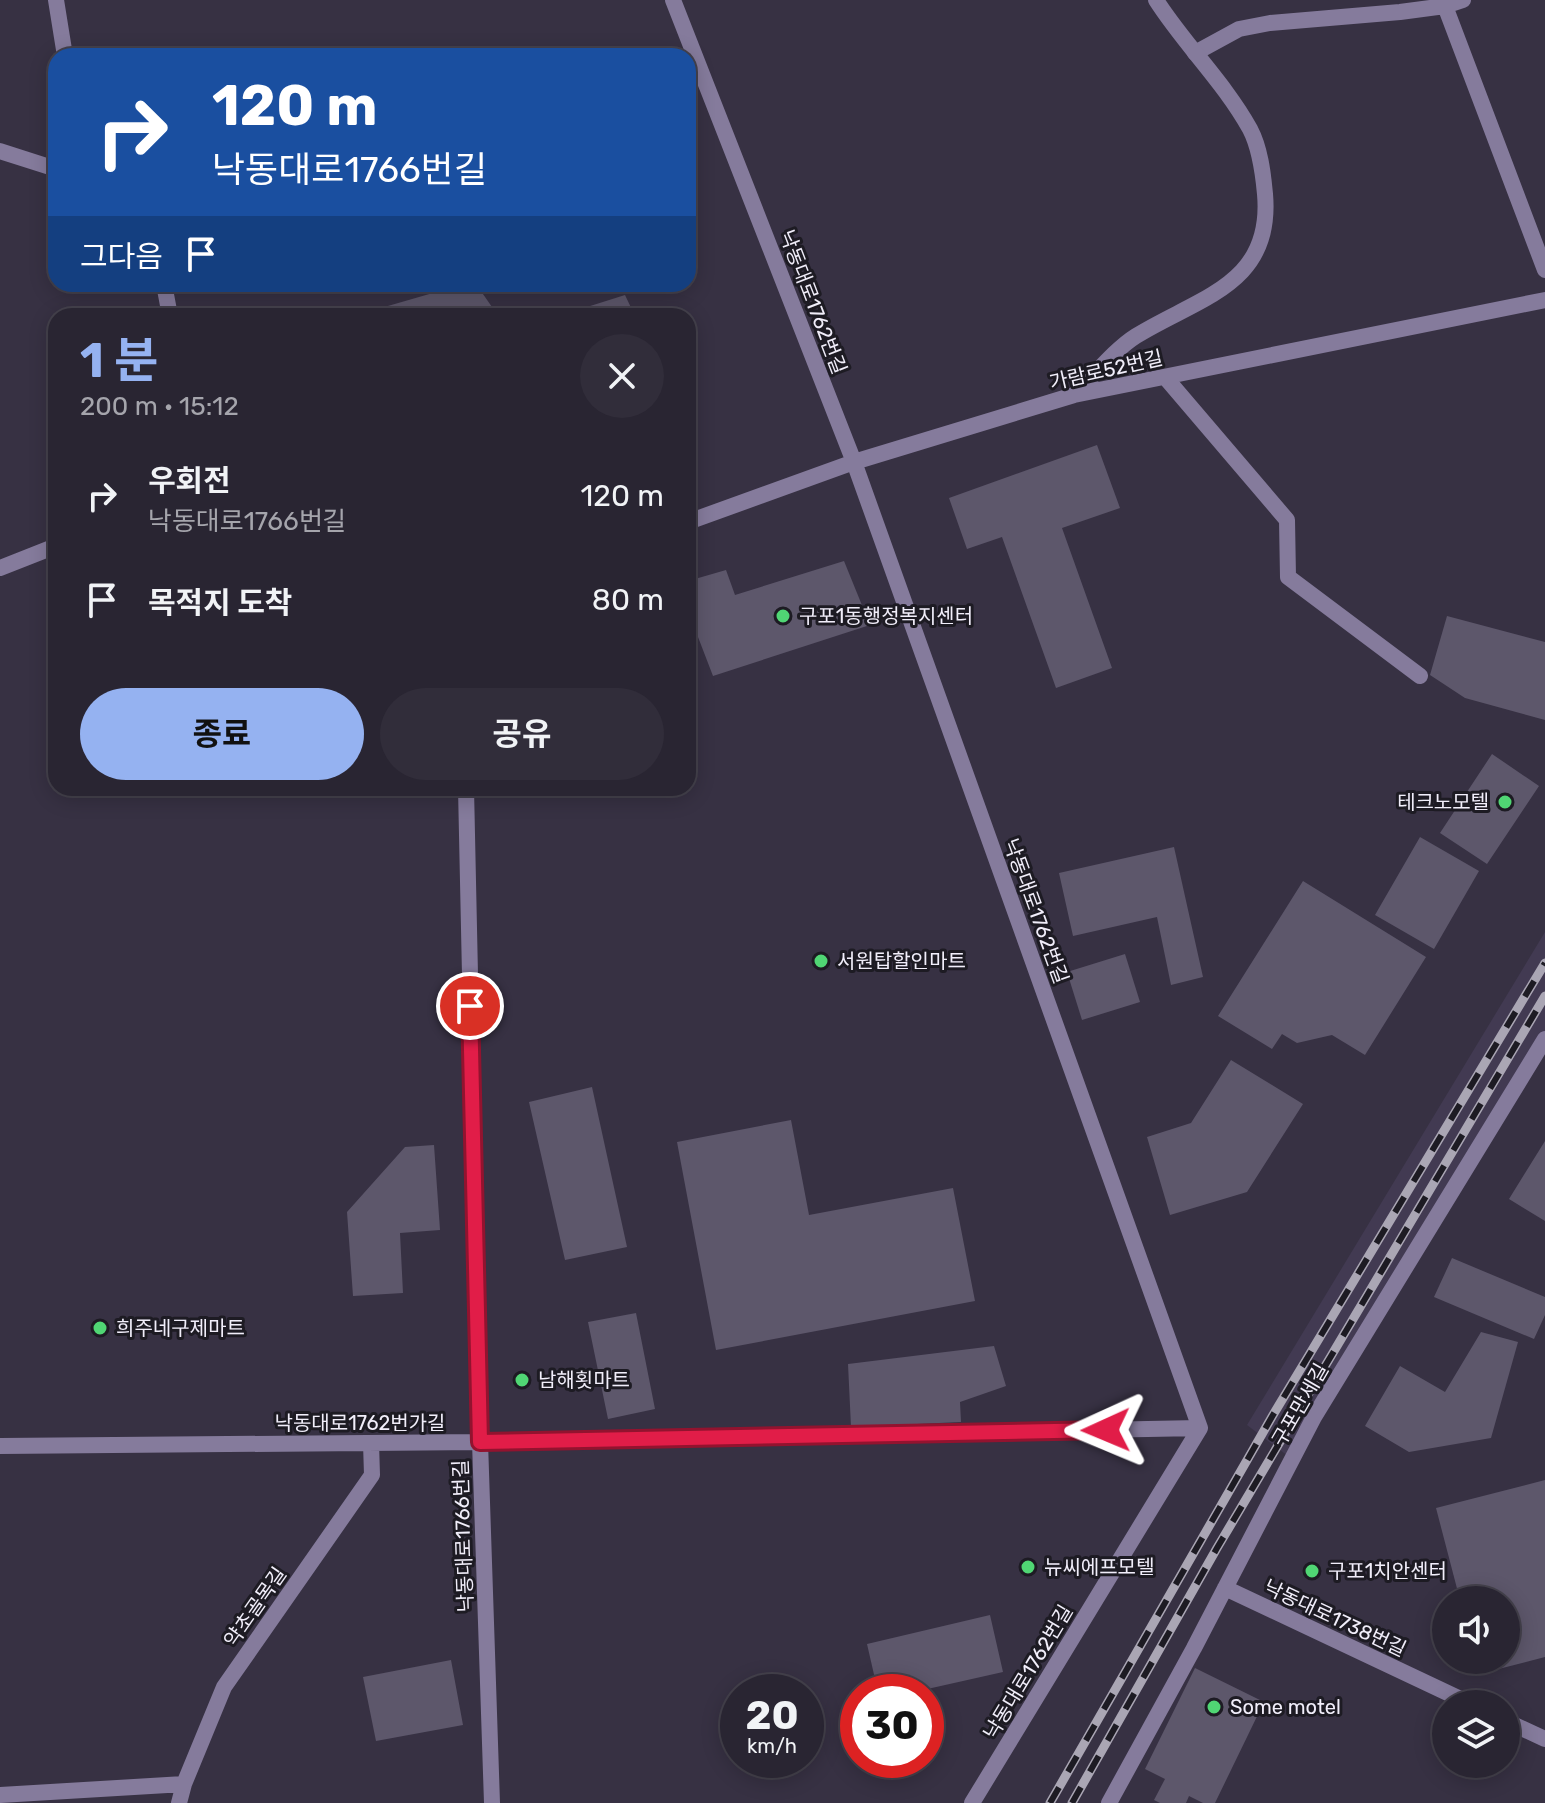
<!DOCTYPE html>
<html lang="ko">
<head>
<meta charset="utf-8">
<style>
  body { margin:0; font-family:Rubik,"Noto Sans KR",sans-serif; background:#312d3a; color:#f1f3f6; height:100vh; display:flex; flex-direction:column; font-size:30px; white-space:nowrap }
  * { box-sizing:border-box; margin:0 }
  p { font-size:26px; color:#a5a5ac }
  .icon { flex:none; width:44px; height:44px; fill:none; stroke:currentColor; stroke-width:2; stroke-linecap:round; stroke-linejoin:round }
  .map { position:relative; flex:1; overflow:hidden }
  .side { position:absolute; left:48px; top:308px; width:648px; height:488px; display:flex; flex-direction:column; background:#292532; border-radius:24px; box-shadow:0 4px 20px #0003,0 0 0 2px #45424d }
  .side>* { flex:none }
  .guide { position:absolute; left:48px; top:48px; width:648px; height:244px; border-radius:24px; box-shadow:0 4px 20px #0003,0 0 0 2px #45424d; background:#1a4fa0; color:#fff; overflow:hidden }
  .buttons { position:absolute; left:1432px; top:1586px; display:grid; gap:16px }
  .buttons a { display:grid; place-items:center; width:88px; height:88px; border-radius:50%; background:#292532; box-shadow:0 4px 20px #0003,0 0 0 2px #45424d; font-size:40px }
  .speed { position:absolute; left:720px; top:1674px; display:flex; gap:16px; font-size:40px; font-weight:700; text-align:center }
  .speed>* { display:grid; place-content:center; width:104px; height:104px; border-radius:50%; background:#292532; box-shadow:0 4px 20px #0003,0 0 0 2px #45424d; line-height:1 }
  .speed small { font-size:20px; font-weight:400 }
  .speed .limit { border:12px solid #d22; background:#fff; color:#111 }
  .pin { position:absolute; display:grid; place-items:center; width:68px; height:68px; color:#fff; margin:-34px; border:4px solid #fff; border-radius:50%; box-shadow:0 2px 8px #0007 }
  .me { position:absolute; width:88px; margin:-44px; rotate:269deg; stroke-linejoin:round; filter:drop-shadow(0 0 6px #0008) }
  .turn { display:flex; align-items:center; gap:28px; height:168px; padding:0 32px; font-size:36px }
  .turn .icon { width:104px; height:104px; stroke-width:2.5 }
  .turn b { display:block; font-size:56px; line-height:68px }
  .then { display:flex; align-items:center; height:76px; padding:0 32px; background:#0003; gap:16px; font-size:30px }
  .round { display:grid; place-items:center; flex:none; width:84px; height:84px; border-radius:42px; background:#312d3a }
  .head { display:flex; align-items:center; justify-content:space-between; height:136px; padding:0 32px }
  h1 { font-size:48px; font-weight:700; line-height:60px; color:#95b2f1 }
  .primary-button { display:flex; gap:16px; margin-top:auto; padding:16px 32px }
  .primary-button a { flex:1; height:92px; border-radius:48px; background:#95b2f1; color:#111; font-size:32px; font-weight:700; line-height:92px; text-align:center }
  .primary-button a+a { background:#312d3a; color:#f1f3f6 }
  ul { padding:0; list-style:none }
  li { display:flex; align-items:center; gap:24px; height:104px; padding:0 32px }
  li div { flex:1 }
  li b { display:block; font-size:30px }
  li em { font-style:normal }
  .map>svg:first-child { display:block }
</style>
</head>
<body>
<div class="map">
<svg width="1545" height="1803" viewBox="0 0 1545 1803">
  <rect width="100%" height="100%" fill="#373143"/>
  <path fill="#423a52" d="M1545 932V1031L1292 1459 1247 1425Z"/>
  <path fill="#5d576b" d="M464 284H476L492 307 494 316H375L374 310Z
    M625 295 635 316H592L587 307Z
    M1097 445 1120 508 1062 528 1112 668 1056 688 1002 537 967 549 949 498Z
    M844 561 870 625 713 676 688 611V581L726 570 735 595Z
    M1447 616 1545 642V720L1465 698 1430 675Z
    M1492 754 1539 786 1487 864 1440 833Z
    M1420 837 1479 871 1434 949 1375 915Z
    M1174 847 1203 977 1171 985 1157 917 1073 936 1059 873Z
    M1303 881 1426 957 1365 1055 1332 1035 1297 1043 1282 1034 1272 1049 1218 1016Z
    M1125 954 1140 1002 1082 1020 1067 972Z
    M1231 1060 1303 1104 1247 1192 1170 1215 1147 1137 1191 1123Z
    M592 1087 627 1247 565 1260 529 1102Z
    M791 1120 809 1215 953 1188 975 1301 716 1350 677 1142Z
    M1545 1141V1221L1509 1199Z
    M434 1145 440 1230 400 1233 403 1293 353 1296 347 1212 405 1147Z
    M1452 1258 1545 1297V1315L1534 1339 1434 1297Z
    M636 1313 655 1409 608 1419 588 1322Z
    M1481 1332 1518 1342 1491 1438 1409 1452 1365 1426 1400 1366 1445 1392Z
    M994 1346 1006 1386 960 1402 961 1422 851 1427 848 1364Z
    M1545 1480V1657L1479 1674 1476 1660H1506V1600H1460L1436 1508Z
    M990 1615 1003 1672 914 1692H878L867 1644Z
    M451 1660 463 1725 376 1741 363 1677Z
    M1195 1668 1264 1702 1215 1803H1203L1189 1796 1186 1803H1160L1154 1800 1165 1779 1145 1769Z"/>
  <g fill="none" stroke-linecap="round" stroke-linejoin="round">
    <path stroke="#857b9c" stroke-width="16" d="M1445 6 1545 270
      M1195 53 1239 29 1270 23 1400 12 1445 6 1463 0"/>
    <path stroke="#857b9c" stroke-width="16" d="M56 0 65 56
      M673 0 854 462 1200 1428 972 1803
      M0 151 56 169
      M164 284 170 316
      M1165 377 1287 520 1288 577 1420 676
      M1074 395C1094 376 1114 350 1136 336 1199 297 1273 285 1265 194 1263 172 1260 148 1250 129 1224 82 1184 44 1156 0
      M688 522 854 462 1074 395 1545 300
      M0 568 56 546
      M466 788 480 1442 492 1803
      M0 1446 480 1442 1200 1428
      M1225 1588 1471 1704
      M1506 1721 1545 1739
      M0 1795 184 1784
      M179 1803 184 1784 224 1687 372 1475 371 1443
      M1109 1803 1194 1648 1314 1417 1545 1039"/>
    <defs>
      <path id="rail" d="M1050 1803 1273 1415 1545 963
        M1072 1803 1217 1548 1545 996"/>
    </defs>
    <use href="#rail" stroke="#aaa6b4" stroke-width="9"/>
    <use href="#rail" stroke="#1d1b23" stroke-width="6" stroke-dasharray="18" stroke-linecap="butt"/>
  </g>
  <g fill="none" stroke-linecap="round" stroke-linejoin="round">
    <defs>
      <path id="route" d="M470 1006 480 1442 1106 1430"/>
    </defs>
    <use href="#route" stroke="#92132f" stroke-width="20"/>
    <use href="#route" stroke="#e11d48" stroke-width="14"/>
  </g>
  <g fill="#50d674" stroke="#1d1b23" stroke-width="3">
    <circle cx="783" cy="616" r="8"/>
    <circle cx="1505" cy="802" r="8"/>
    <circle cx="821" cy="961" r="8"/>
    <circle cx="100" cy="1328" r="8"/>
    <circle cx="522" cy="1380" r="8"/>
    <circle cx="1028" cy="1567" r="8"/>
    <circle cx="1312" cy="1571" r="8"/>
    <circle cx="1214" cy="1707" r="8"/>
  </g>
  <g text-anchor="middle" stroke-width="6" stroke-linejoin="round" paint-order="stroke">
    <g font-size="20" fill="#f1eefa" stroke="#1d1b23">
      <text transform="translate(813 302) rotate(69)" y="7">낙동대로1762번길</text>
      <text transform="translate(1106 370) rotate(-13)" y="7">가람로52번길</text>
      <text transform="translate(1036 911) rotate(70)" y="7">낙동대로1762번길</text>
      <text transform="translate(1300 1405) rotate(-60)" y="7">구포만세길</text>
      <text x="360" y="1430">낙동대로1762번가길</text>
      <text transform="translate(463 1536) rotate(-92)" y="7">낙동대로1766번길</text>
      <text transform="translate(255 1607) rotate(-55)" y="7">약초골목길</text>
      <text transform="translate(1335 1618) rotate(25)" y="7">낙동대로1738번길</text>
      <text transform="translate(1028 1672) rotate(-59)" y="7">낙동대로1762번길</text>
    </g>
    <g font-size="20" fill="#f1eefa" stroke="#1d1b23" text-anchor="start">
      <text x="799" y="623">구포1동행정복지센터</text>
      <text x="1489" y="809" text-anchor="end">테크노모텔</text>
      <text x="837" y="968">서원탑할인마트</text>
      <text x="116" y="1335">희주네구제마트</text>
      <text x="538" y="1387">남해횟마트</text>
      <text x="1044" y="1574">뉴씨에프모텔</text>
      <text x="1328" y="1578">구포1치안센터</text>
      <text x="1230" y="1714">Some motel</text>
    </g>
  </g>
</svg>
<div class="buttons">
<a><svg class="icon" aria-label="sound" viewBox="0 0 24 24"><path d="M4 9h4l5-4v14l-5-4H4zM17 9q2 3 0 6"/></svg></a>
<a><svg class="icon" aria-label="layers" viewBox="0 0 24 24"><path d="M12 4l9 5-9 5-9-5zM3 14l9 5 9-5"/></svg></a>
</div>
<div class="speed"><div>20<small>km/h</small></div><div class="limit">30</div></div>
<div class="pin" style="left:470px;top:1006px;background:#d93025"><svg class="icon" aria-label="arrive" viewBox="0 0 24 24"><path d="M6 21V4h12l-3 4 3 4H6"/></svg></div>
<svg class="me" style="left:1106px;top:1430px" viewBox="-20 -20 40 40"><path d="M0-17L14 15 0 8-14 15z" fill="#e11d48" stroke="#fff" stroke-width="4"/></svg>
<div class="guide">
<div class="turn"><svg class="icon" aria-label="right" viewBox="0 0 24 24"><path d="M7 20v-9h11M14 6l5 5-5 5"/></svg><div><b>120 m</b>낙동대로1766번길</div></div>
<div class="then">그다음<svg class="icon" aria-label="arrive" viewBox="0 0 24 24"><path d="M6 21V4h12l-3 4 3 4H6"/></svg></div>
</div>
<section class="side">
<div class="head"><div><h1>1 분</h1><p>200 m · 15:12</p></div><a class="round"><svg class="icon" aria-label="close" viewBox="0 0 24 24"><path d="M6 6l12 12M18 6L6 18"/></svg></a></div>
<ul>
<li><svg class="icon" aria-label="right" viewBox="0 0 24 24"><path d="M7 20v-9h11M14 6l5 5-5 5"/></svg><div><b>우회전</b><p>낙동대로1766번길</p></div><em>120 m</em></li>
<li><svg class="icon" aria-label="arrive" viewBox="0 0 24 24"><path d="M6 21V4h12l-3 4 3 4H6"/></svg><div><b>목적지 도착</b></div><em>80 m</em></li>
</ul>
<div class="primary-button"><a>종료</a><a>공유</a></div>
</section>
</div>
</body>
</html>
